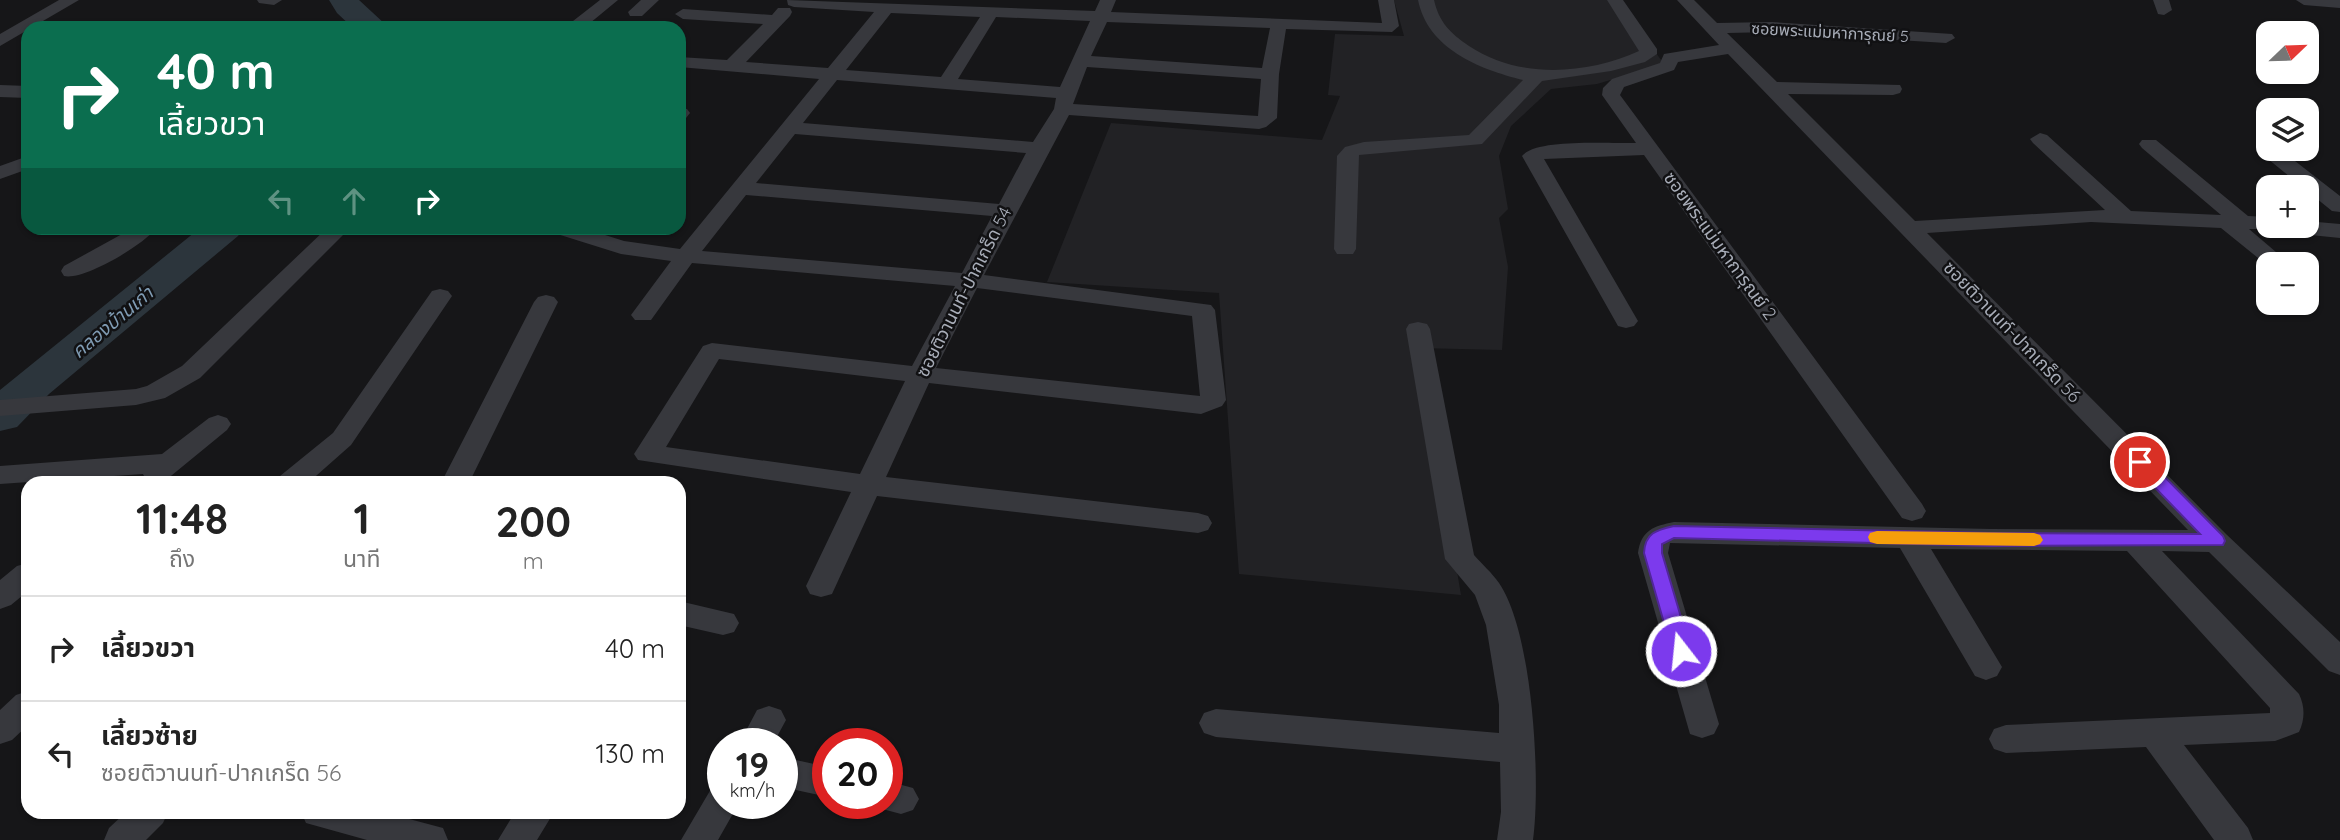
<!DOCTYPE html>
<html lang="th">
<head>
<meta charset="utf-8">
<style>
  body { margin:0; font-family:Quicksand,"Noto Sans Thai",sans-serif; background:#f2f2f2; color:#222; height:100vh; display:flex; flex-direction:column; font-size:26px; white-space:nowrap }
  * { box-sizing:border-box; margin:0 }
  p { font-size:23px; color:#767676 }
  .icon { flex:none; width:38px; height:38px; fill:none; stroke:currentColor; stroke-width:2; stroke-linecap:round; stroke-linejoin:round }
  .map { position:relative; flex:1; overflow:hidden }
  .details { position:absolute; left:21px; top:476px; width:665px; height:343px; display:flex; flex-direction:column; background:#fff; border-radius:21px; box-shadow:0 2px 5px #0004 }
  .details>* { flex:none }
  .hud { position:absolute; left:21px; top:21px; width:665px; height:214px; border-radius:21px; box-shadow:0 2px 5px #0004; background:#0b6e4f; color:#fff; overflow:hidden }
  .needle { width:46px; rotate:67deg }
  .controls { position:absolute; left:2256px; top:21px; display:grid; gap:14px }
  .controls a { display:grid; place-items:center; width:63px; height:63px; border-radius:14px; background:#fff; box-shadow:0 2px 5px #0004; font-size:35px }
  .speed { position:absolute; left:707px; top:728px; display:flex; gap:14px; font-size:35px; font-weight:700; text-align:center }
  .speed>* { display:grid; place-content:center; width:91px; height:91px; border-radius:50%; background:#fff; box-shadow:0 2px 5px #0004; line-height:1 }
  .speed small { font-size:18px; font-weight:400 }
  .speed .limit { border:10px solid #d22; background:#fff; color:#111 }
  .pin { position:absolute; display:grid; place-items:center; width:60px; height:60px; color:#fff; margin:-30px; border:4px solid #fff; border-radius:50%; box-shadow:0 2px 7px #0007 }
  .me { position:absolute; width:77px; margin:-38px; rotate:344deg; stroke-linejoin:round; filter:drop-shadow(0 0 5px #0008) }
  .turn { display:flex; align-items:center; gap:24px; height:147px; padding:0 21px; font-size:32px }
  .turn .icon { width:91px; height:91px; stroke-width:2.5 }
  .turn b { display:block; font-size:49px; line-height:60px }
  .lanes { display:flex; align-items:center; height:66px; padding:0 21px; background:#0003; justify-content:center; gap:35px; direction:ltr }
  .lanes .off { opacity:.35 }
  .eta { display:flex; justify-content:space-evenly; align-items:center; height:119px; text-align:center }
  .eta b { font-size:42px; font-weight:700; line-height:49px }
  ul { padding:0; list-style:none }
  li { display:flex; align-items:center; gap:21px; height:105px; padding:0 21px; border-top:2px solid #e0e0e0 }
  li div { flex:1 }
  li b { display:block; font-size:26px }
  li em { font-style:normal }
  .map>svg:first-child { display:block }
</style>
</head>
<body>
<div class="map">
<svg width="2340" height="840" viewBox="0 0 2340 840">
  <rect width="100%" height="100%" fill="#161618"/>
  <path fill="#222225" d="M1394 0H1617L1664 64 1597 84 1551 89 1511 126 1499 156 1508 209 1499 218 1508 267 1502 350 1419 348 1461 595 1239 574 1219 293 1047 282 1111 123 1322 140 1340 96 1328 95 1335 34 1404 36Z"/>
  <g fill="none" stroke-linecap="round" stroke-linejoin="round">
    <path fill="#2c353c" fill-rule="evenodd" d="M329 0H359L386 25 384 28H353L337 13Z
      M200 228H244L238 236 49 394 17 427 0 431V390Z"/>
    <path fill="#37383d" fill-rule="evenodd" d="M59 0H79L0 46V34Z
      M257 0H282L274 5 259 3Z
      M600 0H618L584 28H564Z
      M641 0H659L642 16H630L628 12Z
      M787 0 1095 11 1100 0H1116L1111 12 1382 23 1378 0H1394L1399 26 1392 32 1286 29 1279 74 1277 118 1266 127 1259 129 1069 115 984 275 1211 305 1215 310 1226 400 1222 406 1201 414 929 383 886 477 1198 513 1208 516 1212 523 1208 530 1198 533 877 496 832 594 821 597 810 594 806 586 851 492 638 460 634 454 703 346 712 343 912 366 955 286 692 263 651 320H635L631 315 671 261 621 254 554 233 551 228H583L624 241 680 249 819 79 679 67V57L727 60 763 24 683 19 675 14 683 9 772 15 778 8H790L792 12 790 16 746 62 828 68 874 12 794 7 788 5ZM891 13 980 17 941 77 846 70ZM996 17 1090 21 1060 87 958 79ZM1107 22 1270 28 1262 68 1091 56ZM1087 67 1261 79 1258 116 1073 104ZM837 80 1056 98 1054 109 1033 142 803 123ZM795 134 1026 153 999 204 756 183ZM746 195 992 216 962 273 702 251ZM977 288 1192 316 1200 396 936 368ZM719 359 905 381 860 474 666 447Z
      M1418 0H1434C1439 22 1450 33 1469 46 1518 79 1586 75 1639 51L1607 0H1623L1657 49V54L1645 62 1611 71 1542 81 1482 144 1359 155 1356 249 1353 254H1337L1334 249 1337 156 1345 147 1364 142 1469 135 1523 80C1479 69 1428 49 1418 0Z
      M1677 0H1694L1717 23 1772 22 1952 34 1955 38 1946 43 1772 32 1727 33 1777 82 1900 85 1902 89 1900 93 1893 95 1788 94 1915 221 2105 210 2033 143 2030 139 2040 133 2047 135 2131 211 2221 215 2142 148 2139 144 2142 140H2156L2248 216 2268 217V226H2277L2268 229H2249L2290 264 2268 266 2221 228 2091 222 1927 233 2226 534 2340 642V675L2329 671 2209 552 2162 551 2299 694C2305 707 2305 719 2299 732L2275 741 2184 745 2248 828 2253 840H2214L2146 747 2006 753 1994 749 1989 739 1994 729 2006 725 2270 713V708L2127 551 1931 549 2002 667 1997 676 1986 680 1975 676 1900 548 1670 543 1668 553 1719 724 1714 734 1702 738 1690 734 1638 553C1641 530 1654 526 1674 522L1991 529 2188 530 1728 54 1678 62 1674 70 1624 87 1620 95 1922 504 1926 511 1922 518 1912 521 1902 518 1644 155 1544 159 1638 321 1634 326 1626 328 1618 326 1522 156C1536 138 1612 144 1636 143L1602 95 1603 88 1612 79 1660 63 1664 54 1719 45Z
      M2153 0H2169L2172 10 2164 15 2158 14Z
      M2296 0H2340V8L2304 5Z
      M0 85 28 86V98L0 97Z
      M679 108 687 109 690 113 686 118 679 120Z
      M2275 149 2282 151 2340 196V212L2332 211 2268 159 2265 155 2268 151Z
      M28 156V169L0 179V166Z
      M2306 221 2340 224V238L2291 233 2283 231 2280 226H2306Z
      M133 228H156C144 245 83 281 64 276L61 271 64 266Z
      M327 228H350L200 378 165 398 136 405 0 416V400L136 389 147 386 182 366Z
      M2306 280 2314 282 2319 288 2315 293 2306 295Z
      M440 289 448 291 452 296 351 445 308 483H276L280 476 333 433 432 291Z
      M546 295 554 297 558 302 469 483H441L534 302 538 297Z
      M1418 322 1427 324 1430 329 1474 555C1482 564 1492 573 1499 583 1533 632 1541 781 1533 840H1497L1501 812 1500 762 1216 737 1204 733 1199 723 1204 713 1216 709 1499 733V705L1486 625 1475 595 1445 559 1406 329 1409 324Z
      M218 415 227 418 231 424 227 430 166 480 156 482 146 480 143 474 0 484V466L162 454 209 418Z
      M28 563V591L11 605 0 609V580L17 566Z
      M679 601 734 614 739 623 734 632 723 635 679 625Z
      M28 691V725L12 740 0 744V710L16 695Z
      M769 706 781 710 786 720 773 744H739L757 710Z
      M782 757 828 767V797L782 787Z
      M887 781 913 788 919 799 913 810 901 814 875 807 873 803H887Z
      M723 785V803H739L718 840H681L711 789Z
      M126 812H168L163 823 146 840H104L109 828Z
      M301 812H383L443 828 448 840H367L306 823Z
      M515 812H554L537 840H498Z"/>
  </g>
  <path fill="#7c3aed" stroke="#51269a" stroke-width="2" d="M2140 457 2146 458 2223 536 2225 541 2223 545 1991 546 1674 538 1662 544V553L1691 651 1688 656 1681 658 1674 656 1672 651 1644 553C1645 533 1656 530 1674 526L1991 533 2200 534 2134 466 2132 462 2134 458Z"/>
  <path fill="#f59e0b" d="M1877 531 2034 533 2040 535 2043 540 2040 544 2034 546 1877 544 1870 542 1868 537 1870 533Z"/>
  <g text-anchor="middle" stroke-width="5" stroke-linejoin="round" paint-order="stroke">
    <g font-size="16" fill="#a8adb8" stroke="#111113">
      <text transform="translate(1830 32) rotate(3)" y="6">ซอยพระแม่มหาการุณย์ 5</text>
    </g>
    <g font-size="18" fill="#a8adb8" stroke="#111113">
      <text transform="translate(1720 246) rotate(54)" y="6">ซอยพระแม่มหาการุณย์ 2</text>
      <text transform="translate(964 292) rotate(-63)" y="6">ซอยติวานนท์-ปากเกร็ด 54</text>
      <text transform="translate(2012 332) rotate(46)" y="6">ซอยติวานนท์-ปากเกร็ด 56</text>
    </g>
    <g font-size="19" font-style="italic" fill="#7f9bb3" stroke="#111113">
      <text transform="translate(112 322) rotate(-40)" y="7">คลองบ้านเก่า</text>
    </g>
  </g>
</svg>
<div class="controls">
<a><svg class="needle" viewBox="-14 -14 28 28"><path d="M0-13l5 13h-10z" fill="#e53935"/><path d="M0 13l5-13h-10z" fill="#767676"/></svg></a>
<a><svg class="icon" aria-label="layers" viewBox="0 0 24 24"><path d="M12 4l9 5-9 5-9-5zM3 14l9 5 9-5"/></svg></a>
<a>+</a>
<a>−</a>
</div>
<div class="speed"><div>19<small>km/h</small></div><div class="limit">20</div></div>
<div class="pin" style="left:2140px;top:462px;background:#d93025"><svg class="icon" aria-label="arrive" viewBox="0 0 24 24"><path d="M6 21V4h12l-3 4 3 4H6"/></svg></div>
<svg class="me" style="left:1681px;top:651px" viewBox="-20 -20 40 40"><circle r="17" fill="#7c3aed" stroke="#fff" stroke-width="3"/><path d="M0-11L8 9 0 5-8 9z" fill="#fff"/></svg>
<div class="hud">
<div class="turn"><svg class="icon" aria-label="right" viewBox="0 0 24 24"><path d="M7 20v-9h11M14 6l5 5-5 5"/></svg><div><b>40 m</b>เลี้ยวขวา</div></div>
<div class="lanes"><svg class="icon off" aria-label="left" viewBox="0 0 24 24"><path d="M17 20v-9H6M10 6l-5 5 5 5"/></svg><svg class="icon off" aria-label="ahead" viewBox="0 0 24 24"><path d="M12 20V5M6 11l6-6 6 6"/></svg><svg class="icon" aria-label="right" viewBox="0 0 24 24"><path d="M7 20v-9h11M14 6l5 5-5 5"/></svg></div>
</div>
<section class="details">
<div class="eta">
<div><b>11:48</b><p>ถึง</p></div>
<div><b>1</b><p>นาที</p></div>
<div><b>200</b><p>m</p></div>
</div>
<ul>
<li><svg class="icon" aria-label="right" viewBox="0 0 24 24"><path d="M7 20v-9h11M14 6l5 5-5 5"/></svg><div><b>เลี้ยวขวา</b></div><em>40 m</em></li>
<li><svg class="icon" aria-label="left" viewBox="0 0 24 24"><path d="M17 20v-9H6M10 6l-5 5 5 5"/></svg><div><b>เลี้ยวซ้าย</b><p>ซอยติวานนท์-ปากเกร็ด 56</p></div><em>130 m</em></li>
</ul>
</section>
</div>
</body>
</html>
